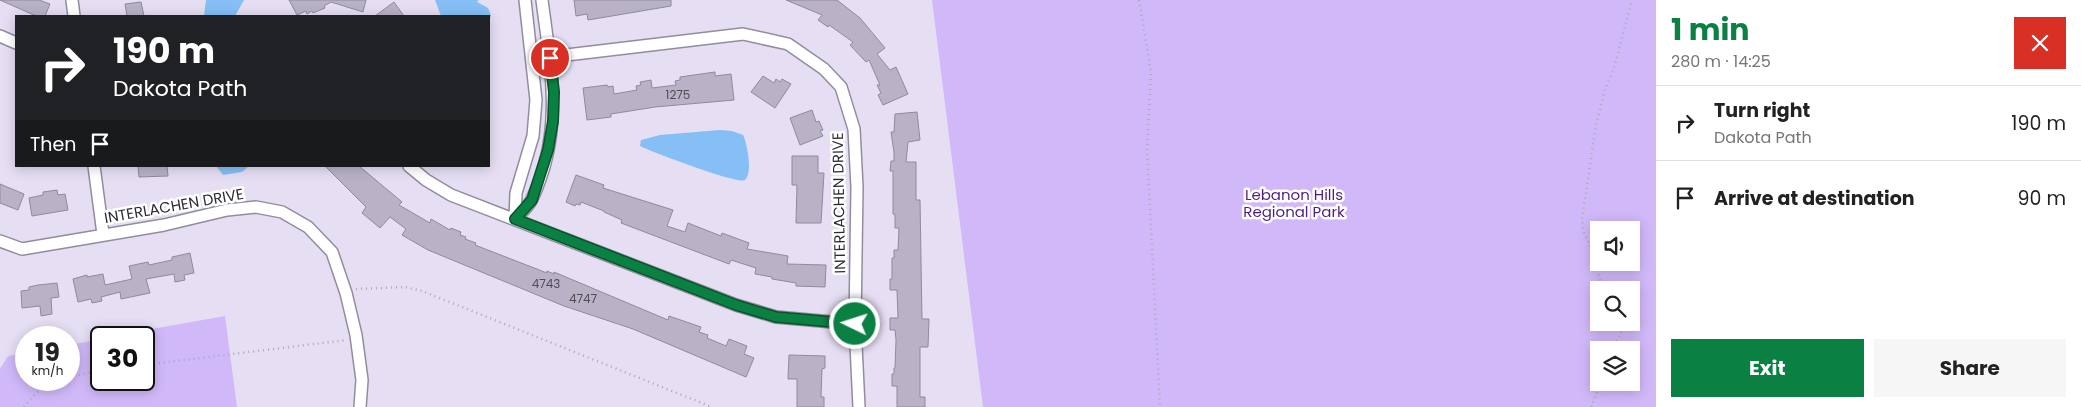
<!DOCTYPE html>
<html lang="en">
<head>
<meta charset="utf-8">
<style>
  body { margin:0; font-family:Poppins,sans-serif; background:#f6f6f6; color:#222; height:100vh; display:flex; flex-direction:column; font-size:19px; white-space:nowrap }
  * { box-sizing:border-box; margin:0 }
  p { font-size:16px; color:#767676 }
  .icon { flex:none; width:28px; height:28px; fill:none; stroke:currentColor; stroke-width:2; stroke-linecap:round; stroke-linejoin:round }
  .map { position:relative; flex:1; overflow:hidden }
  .sheet { display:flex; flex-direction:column; background:#fff; width:425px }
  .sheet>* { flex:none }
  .banner { position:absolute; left:15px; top:15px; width:475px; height:152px; border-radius:0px; box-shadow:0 2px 12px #0003; background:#202124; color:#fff; overflow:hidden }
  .tools { position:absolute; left:1590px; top:221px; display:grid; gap:10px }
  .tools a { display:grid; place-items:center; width:50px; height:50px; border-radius:0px; background:#fff; box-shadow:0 2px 12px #0003; font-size:25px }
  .speed { position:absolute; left:15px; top:326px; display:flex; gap:10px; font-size:25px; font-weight:700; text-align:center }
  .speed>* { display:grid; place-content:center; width:65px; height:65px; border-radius:50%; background:#fff; box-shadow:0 2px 12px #0003; line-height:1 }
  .speed small { font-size:12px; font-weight:400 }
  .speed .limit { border:2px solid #111; border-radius:8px; background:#fff; color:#111 }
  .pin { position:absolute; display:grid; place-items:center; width:42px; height:42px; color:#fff; margin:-21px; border:2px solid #fff; border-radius:50%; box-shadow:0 1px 5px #0007 }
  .me { position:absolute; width:55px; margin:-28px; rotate:274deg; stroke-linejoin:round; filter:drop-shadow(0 0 4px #0008) }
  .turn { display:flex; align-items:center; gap:18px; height:105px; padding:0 15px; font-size:22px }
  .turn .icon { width:65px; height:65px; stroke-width:2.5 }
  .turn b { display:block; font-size:35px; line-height:42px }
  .then { display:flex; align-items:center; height:48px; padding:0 15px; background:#0003; gap:10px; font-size:19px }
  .round { display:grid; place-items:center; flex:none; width:52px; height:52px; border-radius:0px; background:#f6f6f6 }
  .overview { display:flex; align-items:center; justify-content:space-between; height:85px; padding:0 15px }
  h1 { font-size:30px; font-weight:700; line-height:38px; color:#0b8043 }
  .action { display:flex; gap:10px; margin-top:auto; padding:10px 15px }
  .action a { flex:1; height:58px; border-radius:0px; background:#0b8043; color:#fff; font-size:20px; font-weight:700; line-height:58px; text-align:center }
  .action a+a { background:#f6f6f6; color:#222 }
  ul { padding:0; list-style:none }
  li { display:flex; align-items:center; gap:15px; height:75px; padding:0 15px; border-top:1px solid #e0e0e0 }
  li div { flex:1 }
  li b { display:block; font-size:19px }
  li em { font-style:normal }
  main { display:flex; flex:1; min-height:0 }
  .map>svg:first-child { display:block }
</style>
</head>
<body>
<main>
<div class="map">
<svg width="1656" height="407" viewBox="0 0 1656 407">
  <rect width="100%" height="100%" fill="#e6def3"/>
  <path fill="#d1b9f9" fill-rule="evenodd" d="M932 0H1656V407H983ZM1599 230H1631V262H1599ZM1599 290H1631V322H1599ZM1599 350H1631V382H1599Z
    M225 316 237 407H0V369L8 356 26 353V380H69V345L101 339V380H144V338L107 337Z"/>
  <path fill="#86bff5" d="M206 0H244L235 16H204Z
    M435 0H479L477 2 488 8 491 15 489 24V16H441Z
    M720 130 732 131 743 135C747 143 753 173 745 180 739 185 652 152 640 146L641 140 660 135Z
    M216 166H249L242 172 223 175Z"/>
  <path fill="#b9b2c6" stroke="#908a9c" d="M0 0H39L50 4 45 16H36Z
    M289 0H366L363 12 331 2 324 6 325 8 313 13 312 11 307 14 306 11 297 15Z
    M574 0H671V6L588 20 587 14 576 16Z
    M786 0H837L860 18 885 48 877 54 890 70 896 67 908 94 883 105 878 95 881 93 877 85H880L869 60 866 62 850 45 853 42 829 25 828 27 818 20 822 15Z
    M141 2 144 16H127L125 4Z
    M394 2 404 16H375Z
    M715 72V76L731 74 734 100 655 107 611 114V117L587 120 583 88 607 85 608 87 613 86 614 94 637 90 636 86 641 85 640 82 651 80 652 88 676 85 675 81 680 80V77Z
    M763 76 774 83 776 79 780 82 782 79 791 84 775 108 751 92Z
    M812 110 816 122 819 121 823 130 820 131 823 136 800 145 790 118Z
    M917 112 920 140 908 142 906 162H916V200H920L922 319H929L928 347H920V397H925V407H897V386H892V374H894V368H895L896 340 895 330H890V318H898L897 290H890V279H892V258H894V250H898L899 228H895V215L893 214V171H890L891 161H894V152L891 132H894L895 114Z
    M792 156H818V173H824L821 223H796L797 185H792Z
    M138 166H167L168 176 139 177Z
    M325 166H359L402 202 399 205 430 223 431 219 450 230 451 228 461 232 460 235 466 237 465 239 476 243 475 245 547 273V271L554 274V272L668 320 669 316 701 327 699 332 708 335 707 338 726 346 729 339 747 346 744 354 754 358 746 377 633 329 564 306 428 250 402 235 406 229 390 217 380 228 362 213 366 207Z
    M576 175 604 185 603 188 673 210 667 226 685 232 688 223 721 236 722 233 749 243 747 249 788 256 787 264 826 265 825 287 796 286V283L772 279V277L755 274 756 268 731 260 729 264 621 223 622 220 604 212V211L581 202 580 205 576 204 575 206 566 202Z
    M0 184 24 194 18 210 0 203Z
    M57 190 58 195 65 194 68 210 32 216 29 198 43 195V192Z
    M190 253 194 273 184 275 185 280 175 282 174 274 146 279 150 293 121 299 120 292 101 297 102 301 92 303 91 299 78 302 73 279 87 275V277L103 274 105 285 132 279 129 266 148 262 149 265 172 260V257Z
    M57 283 59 297 51 298 52 314 41 316 40 306 22 308 21 291 29 290V287L38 285Z
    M789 355 825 356V368L822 369 821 397H824V407H797V379H788Z"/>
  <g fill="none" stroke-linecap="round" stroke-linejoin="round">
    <defs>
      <path id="street" d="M72 0 74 16
        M0 36 16 43
        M533 59 743 34 788 44 824 69 841 87 854 129 857 187 855 324 859 407
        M94 166 103 234
        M409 166 426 180 451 195 736 305 776 317 855 324
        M515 219C521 213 529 206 532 199 564 131 551 70 542 0
        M515 219 516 193 533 136 536 100 525 0
        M0 241 22 249 164 225 227 210 256 207 282 212 308 227 332 252 346 293 356 335 362 380 360 407"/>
    </defs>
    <use href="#street" stroke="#938c9f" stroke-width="14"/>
    <path stroke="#aea8b9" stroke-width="2.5" stroke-dasharray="1 4" stroke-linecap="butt" d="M1139 0 1151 72 1147 148 1160 407
      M356 289 405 287 422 291 712 407
      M1603 290 1589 243 1584 234 1582 219 1596 125 1605 90 1614 68 1632 0
      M1612 350 1621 334 1622 322
      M144 365 346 340
      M69 377 101 370
      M24 407 36 393 59 380
      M1591 407 1601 382"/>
    <use href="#street" stroke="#fff" stroke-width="11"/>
  </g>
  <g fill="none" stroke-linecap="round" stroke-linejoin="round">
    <defs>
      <path id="route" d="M550 58 554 92 553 121 548 150 532 200 515 219 736 305 776 317 855 324"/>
    </defs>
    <use href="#route" stroke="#07532c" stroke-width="12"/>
    <use href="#route" stroke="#0b8043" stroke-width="9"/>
  </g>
  <g text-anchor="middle" stroke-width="5" stroke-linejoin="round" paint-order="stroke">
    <g font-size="12" fill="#504c57">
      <text x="678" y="99">1275</text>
      <text x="546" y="288">4743</text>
      <text x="583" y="303">4747</text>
    </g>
    <g font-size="15" fill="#4e1f7f" stroke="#fff">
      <text x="1294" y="200">Lebanon Hills<tspan x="1294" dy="17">Regional Park</tspan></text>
    </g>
    <g font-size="15" fill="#2d2a32" stroke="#fff">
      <text transform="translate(839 203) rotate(-91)" y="5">INTERLACHEN DRIVE</text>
      <text transform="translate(174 206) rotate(-10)" y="5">INTERLACHEN DRIVE</text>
    </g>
  </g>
</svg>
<div class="tools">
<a><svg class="icon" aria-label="sound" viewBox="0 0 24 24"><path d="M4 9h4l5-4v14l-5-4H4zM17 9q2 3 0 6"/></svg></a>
<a><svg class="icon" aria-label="search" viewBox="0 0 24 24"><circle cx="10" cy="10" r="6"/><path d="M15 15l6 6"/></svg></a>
<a><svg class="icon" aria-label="layers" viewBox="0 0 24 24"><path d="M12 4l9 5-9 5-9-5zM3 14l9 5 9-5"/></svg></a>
</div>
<div class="speed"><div>19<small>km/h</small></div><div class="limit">30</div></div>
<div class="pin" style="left:550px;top:58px;background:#d93025"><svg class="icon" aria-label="arrive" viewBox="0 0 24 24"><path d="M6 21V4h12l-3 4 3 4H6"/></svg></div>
<svg class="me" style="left:855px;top:324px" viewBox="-20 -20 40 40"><circle r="17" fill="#0b8043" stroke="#fff" stroke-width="3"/><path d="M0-11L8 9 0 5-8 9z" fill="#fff"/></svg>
<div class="banner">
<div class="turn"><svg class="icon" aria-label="right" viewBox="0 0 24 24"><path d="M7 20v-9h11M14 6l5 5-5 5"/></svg><div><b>190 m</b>Dakota Path</div></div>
<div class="then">Then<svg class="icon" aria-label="arrive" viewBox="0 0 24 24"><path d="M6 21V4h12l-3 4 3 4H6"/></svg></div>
</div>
</div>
<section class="sheet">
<div class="overview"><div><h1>1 min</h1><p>280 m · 14:25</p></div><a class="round" style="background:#d93025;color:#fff"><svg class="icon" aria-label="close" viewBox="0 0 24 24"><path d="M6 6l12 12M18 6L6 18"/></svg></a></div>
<ul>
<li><svg class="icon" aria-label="right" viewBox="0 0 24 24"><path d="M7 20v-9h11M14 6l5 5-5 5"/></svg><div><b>Turn right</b><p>Dakota Path</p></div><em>190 m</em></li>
<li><svg class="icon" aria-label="arrive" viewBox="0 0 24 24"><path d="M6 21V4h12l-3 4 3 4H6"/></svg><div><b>Arrive at destination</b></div><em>90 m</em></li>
</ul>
<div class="action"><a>Exit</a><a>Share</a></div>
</section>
</main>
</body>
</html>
